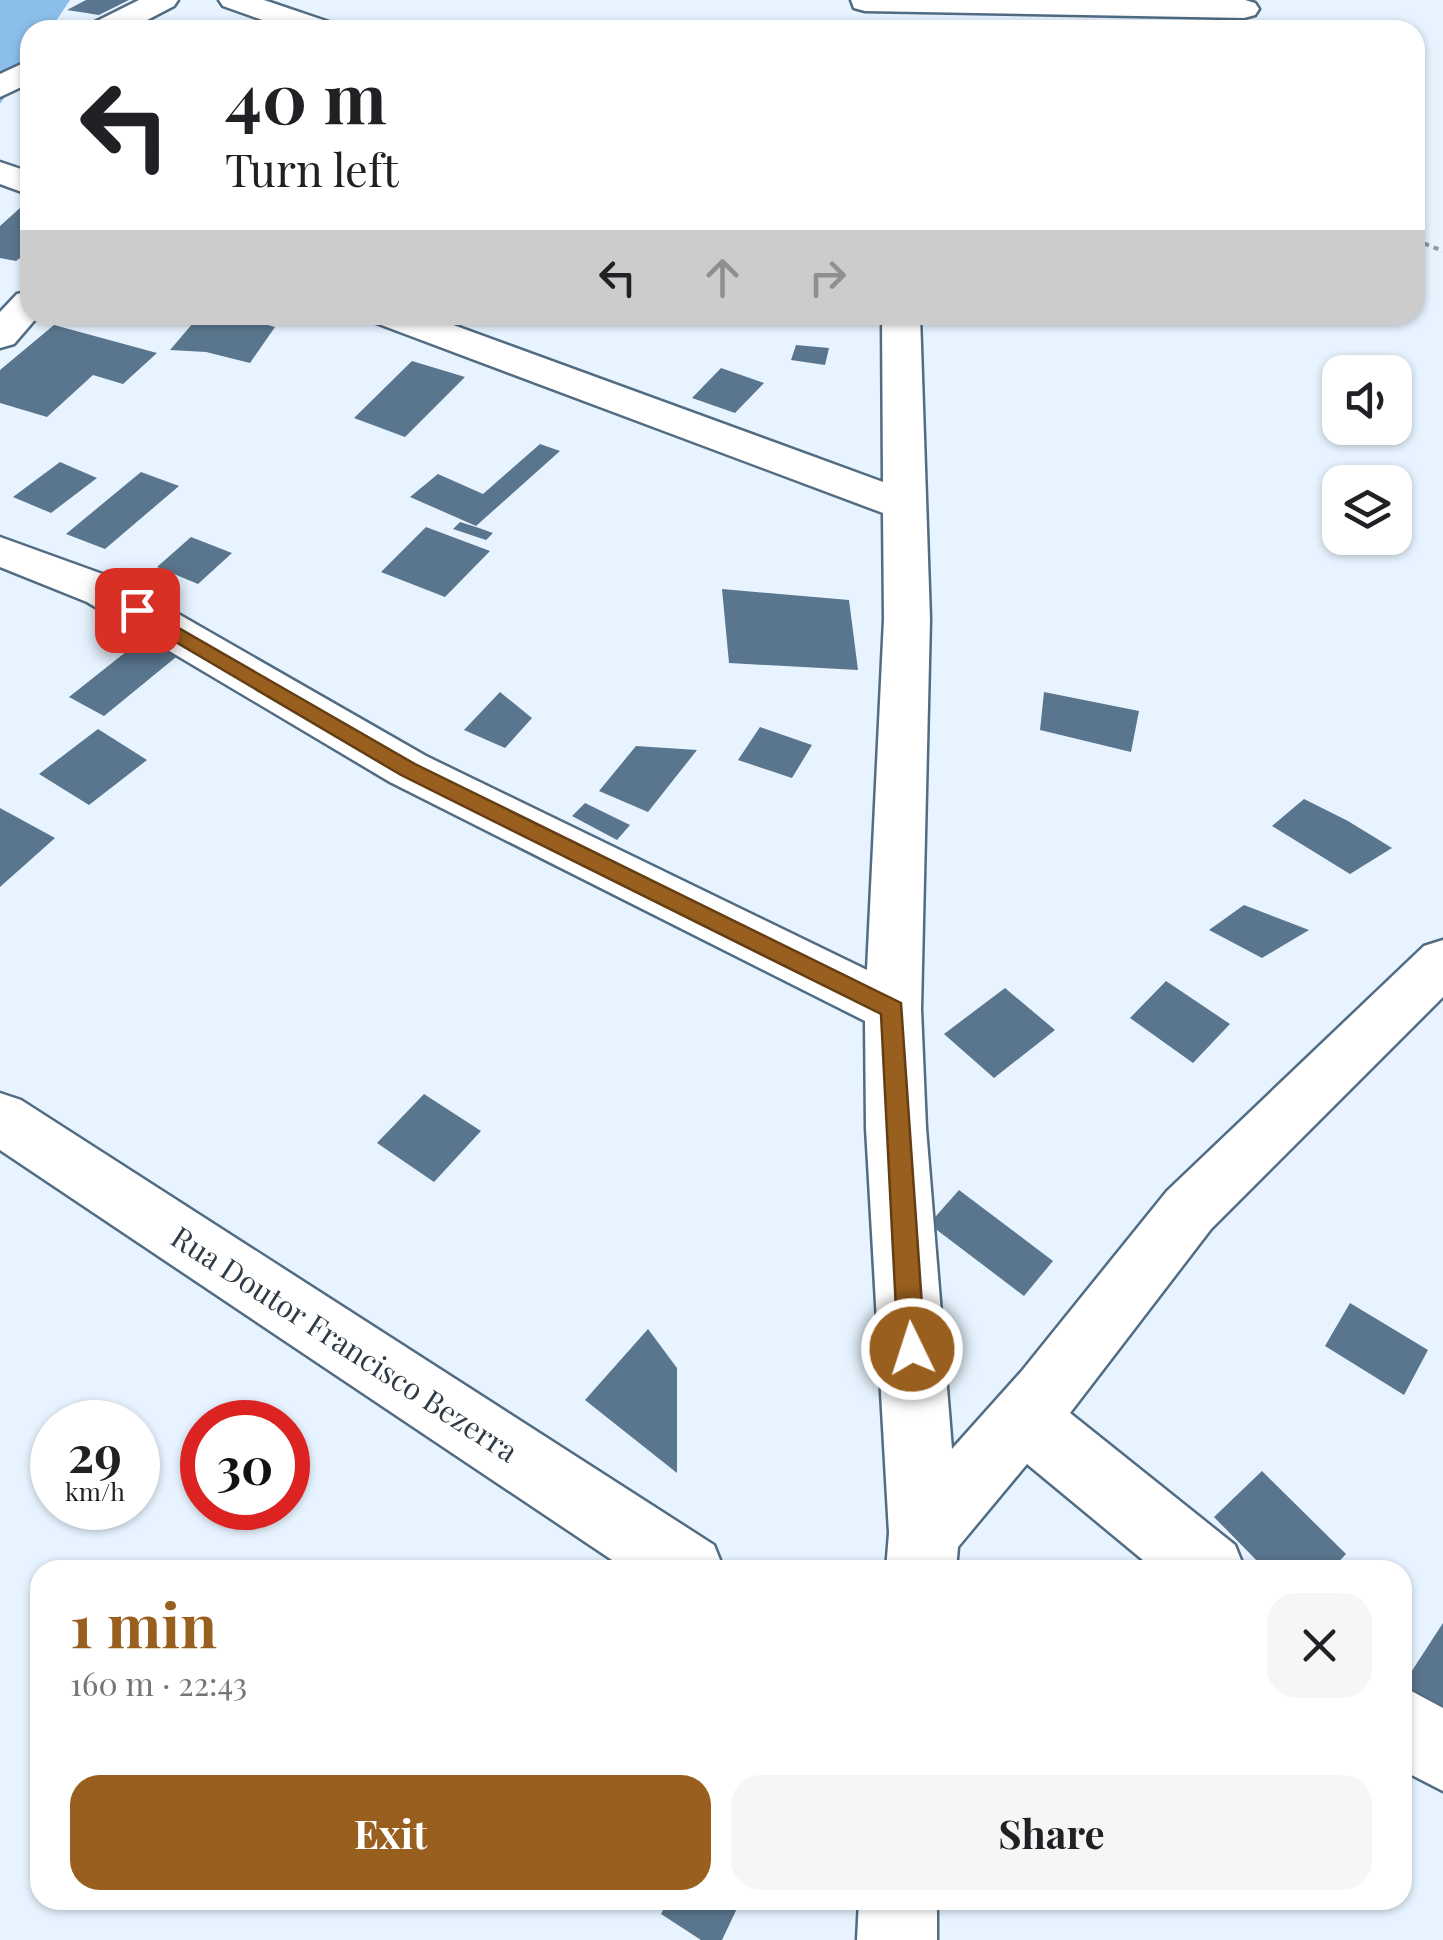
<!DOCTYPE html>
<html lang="en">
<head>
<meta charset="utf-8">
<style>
  body { margin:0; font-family:"Playfair Display",serif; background:#f6f6f6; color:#202124; height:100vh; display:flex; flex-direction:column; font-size:38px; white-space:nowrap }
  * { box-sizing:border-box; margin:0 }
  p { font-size:32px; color:#757577 }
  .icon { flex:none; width:55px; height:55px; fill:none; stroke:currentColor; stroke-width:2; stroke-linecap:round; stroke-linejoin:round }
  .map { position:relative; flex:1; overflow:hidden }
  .side { position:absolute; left:30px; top:1560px; width:1382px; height:350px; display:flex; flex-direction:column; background:#fff; border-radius:30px; box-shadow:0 2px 8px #0004 }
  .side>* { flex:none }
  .hud { position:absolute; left:20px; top:20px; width:1405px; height:305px; border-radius:30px; box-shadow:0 2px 8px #0004; background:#fff; color:#202124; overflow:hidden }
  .controls { position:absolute; left:1322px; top:355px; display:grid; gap:20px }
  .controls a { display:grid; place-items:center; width:90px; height:90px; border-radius:20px; background:#fff; box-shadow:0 2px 8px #0004; font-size:50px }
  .speed { position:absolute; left:30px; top:1400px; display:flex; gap:20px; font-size:50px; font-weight:700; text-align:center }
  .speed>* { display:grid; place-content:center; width:130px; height:130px; border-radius:50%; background:#fff; box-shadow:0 2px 8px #0004; line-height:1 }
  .speed small { font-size:25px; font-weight:400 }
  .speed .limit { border:15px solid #d22; background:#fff; color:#111 }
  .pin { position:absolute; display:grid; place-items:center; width:85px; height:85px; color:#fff; margin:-42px; border-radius:20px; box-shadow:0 5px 15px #0006 }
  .me { position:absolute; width:110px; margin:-55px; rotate:356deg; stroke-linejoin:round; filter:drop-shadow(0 0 8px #0008) }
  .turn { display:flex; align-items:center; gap:35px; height:210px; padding:0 40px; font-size:45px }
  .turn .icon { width:130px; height:130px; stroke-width:2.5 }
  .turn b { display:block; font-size:70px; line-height:85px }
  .lanes { display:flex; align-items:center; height:95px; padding:0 40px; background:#0003; justify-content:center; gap:50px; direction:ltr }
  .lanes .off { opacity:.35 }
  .round { display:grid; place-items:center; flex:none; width:105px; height:105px; border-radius:30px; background:#f6f6f6 }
  .summary { display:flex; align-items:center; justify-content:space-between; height:170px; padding:0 40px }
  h1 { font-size:60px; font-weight:700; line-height:75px; color:#995f1e }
  .primary-button { display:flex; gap:20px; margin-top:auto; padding:20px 40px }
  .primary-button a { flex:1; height:115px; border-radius:30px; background:#995f1e; color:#fff; font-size:40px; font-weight:700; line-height:115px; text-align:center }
  .primary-button a+a { background:#f6f6f6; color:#202124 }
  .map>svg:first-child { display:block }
</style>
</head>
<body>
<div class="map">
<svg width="1443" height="1940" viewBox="0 0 1443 1940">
  <rect width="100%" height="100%" fill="#e7f4ff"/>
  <path fill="#8bbfea" d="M0 0H70L50 30H30V59L0 104Z"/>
  <path fill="#5a768e" d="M86 0H129L99 15 67 10Z
    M30 199V250L16 261 0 258V226Z
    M199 316 239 317 275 327 250 363 206 352 170 350Z
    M54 325 157 353 123 384 93 375 47 417 0 403V370Z
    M796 345 829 348 825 365 791 360Z
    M412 361 465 377 405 437 354 418Z
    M721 368 764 383 735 413 692 398Z
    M540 444 560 451 476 526 410 497 438 474 483 494Z
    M60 462 97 478 51 513 13 497Z
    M141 472 179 486 105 549 66 534Z
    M460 522 479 528 493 533 486 540 453 529Z
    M426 527 490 551 445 597 381 572Z
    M191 537 232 553 198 584 157 567Z
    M722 589 849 600 858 670 729 663Z
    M146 636 181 653 104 716 69 697Z
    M500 692 532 718 505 748 464 730Z
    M1044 692 1139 711 1131 752 1040 730Z
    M760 727 812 745 792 778 738 760Z
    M98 729 147 760 89 805 39 774Z
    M636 746 697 750 648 812 599 791Z
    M1304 799 1348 821 1392 848 1350 874 1272 826Z
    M585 803 630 825 617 840 572 816Z
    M0 808 55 838 0 887Z
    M1244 905 1309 930 1262 958 1209 930Z
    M1166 981 1230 1024 1193 1063 1130 1018Z
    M1005 988 1055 1030 994 1078 944 1034Z
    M424 1094 481 1131 434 1182 377 1143Z
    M959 1190 1053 1261 1024 1296 929 1224Z
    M1350 1303 1428 1350 1404 1395 1325 1346Z
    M648 1329 677 1368V1473L585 1400Z
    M1262 1471 1346 1554 1331 1570H1266L1214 1517Z
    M1443 1623V1741L1402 1708V1686Z
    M668 1900H741L722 1940H701L661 1914Z"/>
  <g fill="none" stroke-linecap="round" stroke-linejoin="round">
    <defs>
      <path id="street" d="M139 0H178L174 6 128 30H88L93 23Z
        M219 0H264L332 23 337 30H291L223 6Z
        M851 0H1245L1255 3 1259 9 1255 15 1244 18 865 11 854 8Z
        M30 60V83L0 97V74Z
        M0 162 30 172V195L0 184Z
        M30 291V315H39L14 344 0 348V312L17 294Z
        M371 315H426L883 482 882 315H920L930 619 921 1009 926 1128 952 1449 1021 1372 1167 1191 1424 946 1443 940V997L1211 1229 1070 1413 1235 1545 1245 1570H1155L1027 1464 958 1547 956 1570H886L889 1533 866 1128 865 1021 390 782 87 602 0 567V537L119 580 426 756 867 970 884 619 883 513 376 323Z
        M0 1093 21 1100 714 1545 724 1570H627L0 1150Z
        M1402 1686 1443 1708V1791L1402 1770Z
        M859 1900H937V1940H857Z"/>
    </defs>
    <use href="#street" stroke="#516c83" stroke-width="5"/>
    <path stroke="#8c98a3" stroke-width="4" stroke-dasharray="5 5" stroke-linecap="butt" d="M1415 240 1443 251"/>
    <use href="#street" fill="#fff" fill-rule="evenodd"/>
  </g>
  <path fill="#995f1e" stroke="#633e14" stroke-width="2.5" d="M137 604 415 764 901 1003 925 1349 921 1358 912 1361 902 1358 898 1349 881 1014 401 775 130 615V606Z"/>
  <g text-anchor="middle" stroke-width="10" stroke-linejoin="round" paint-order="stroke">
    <g font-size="30" fill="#2f3b46" stroke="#fff">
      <text transform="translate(344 1345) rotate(33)" y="10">Rua Doutor Francisco Bezerra</text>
    </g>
  </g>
</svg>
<div class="controls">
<a><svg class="icon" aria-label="sound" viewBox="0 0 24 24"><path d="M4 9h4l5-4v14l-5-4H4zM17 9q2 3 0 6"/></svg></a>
<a><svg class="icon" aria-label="layers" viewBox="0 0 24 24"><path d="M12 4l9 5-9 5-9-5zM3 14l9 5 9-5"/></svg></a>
</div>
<div class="speed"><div>29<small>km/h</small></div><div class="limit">30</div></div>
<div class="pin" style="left:137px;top:610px;background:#d93025"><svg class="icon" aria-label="arrive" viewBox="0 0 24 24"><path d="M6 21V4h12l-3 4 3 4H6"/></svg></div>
<svg class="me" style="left:912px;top:1349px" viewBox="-20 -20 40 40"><circle r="17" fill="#995f1e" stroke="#fff" stroke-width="3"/><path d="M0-11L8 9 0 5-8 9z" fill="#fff"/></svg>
<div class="hud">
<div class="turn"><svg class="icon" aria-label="left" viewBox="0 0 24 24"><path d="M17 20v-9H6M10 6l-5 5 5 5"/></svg><div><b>40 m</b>Turn left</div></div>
<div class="lanes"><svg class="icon" aria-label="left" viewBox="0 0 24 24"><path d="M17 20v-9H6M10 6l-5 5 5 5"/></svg><svg class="icon off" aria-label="ahead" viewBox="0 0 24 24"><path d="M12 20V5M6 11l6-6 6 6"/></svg><svg class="icon off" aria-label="right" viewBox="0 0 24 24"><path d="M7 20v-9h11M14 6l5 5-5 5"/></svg></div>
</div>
<section class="side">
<div class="summary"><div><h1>1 min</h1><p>160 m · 22:43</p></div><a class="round"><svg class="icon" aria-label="close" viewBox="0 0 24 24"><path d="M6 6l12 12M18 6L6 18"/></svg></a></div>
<div class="primary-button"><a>Exit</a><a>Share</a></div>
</section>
</div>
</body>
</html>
